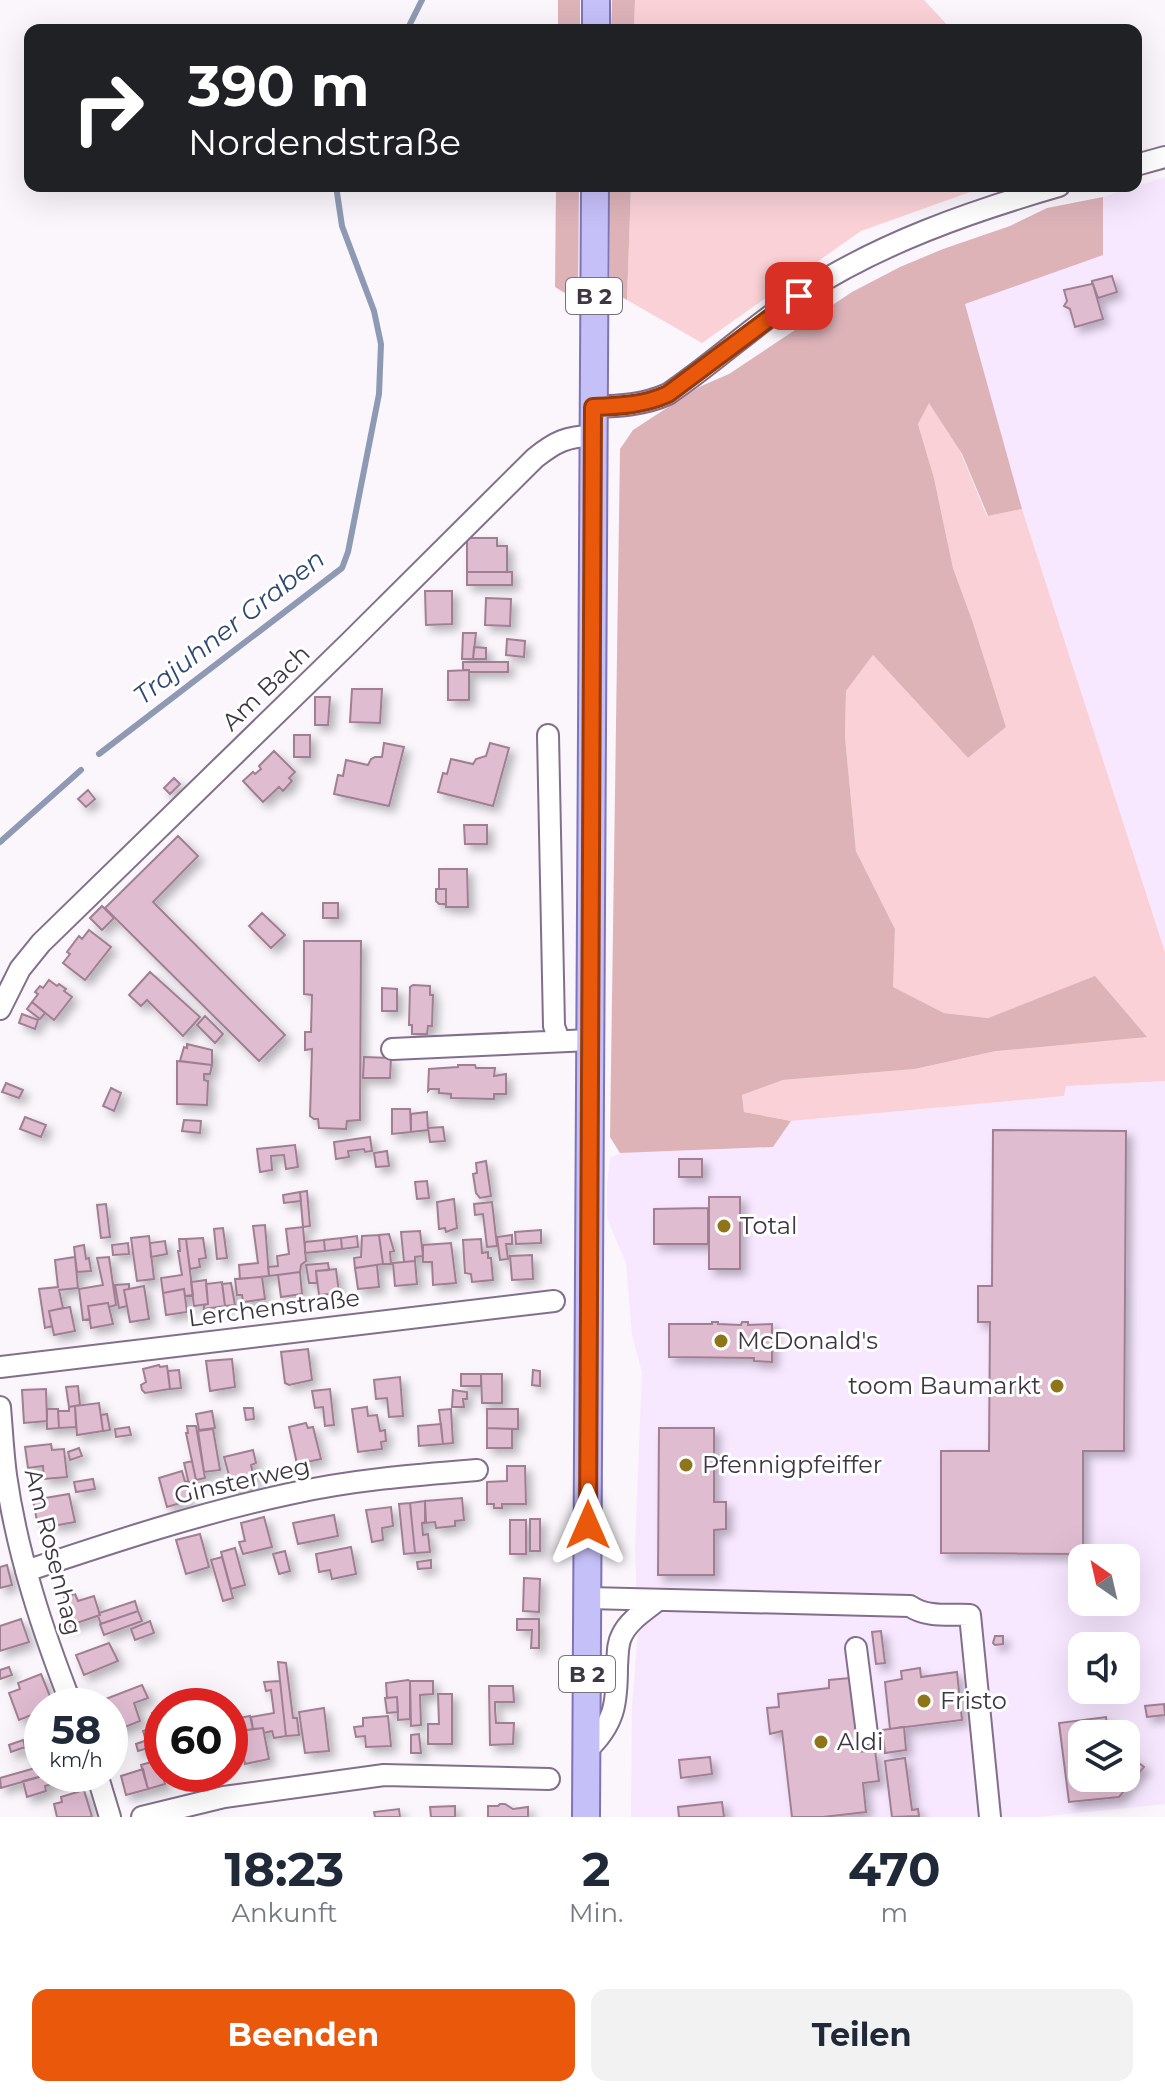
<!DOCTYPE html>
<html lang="de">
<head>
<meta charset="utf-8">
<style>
  body { margin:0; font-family:Montserrat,sans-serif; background:#f2f2f3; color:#1f2937; height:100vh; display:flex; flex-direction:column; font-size:30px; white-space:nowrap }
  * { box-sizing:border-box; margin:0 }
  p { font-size:26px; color:#747a83 }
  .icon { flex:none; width:44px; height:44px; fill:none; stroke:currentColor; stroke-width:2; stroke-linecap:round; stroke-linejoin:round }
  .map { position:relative; height:1817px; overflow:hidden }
  .details { display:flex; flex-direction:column; background:#fff; flex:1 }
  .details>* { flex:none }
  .guide { position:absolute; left:24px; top:24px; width:1118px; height:168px; border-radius:16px; box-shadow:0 8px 32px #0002; background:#202124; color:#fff; overflow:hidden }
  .needle { width:52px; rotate:326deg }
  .controls { position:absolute; left:1068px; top:1544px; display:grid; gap:16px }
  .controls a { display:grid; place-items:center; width:72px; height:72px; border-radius:16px; background:#fff; box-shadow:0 8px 32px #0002; font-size:40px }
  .speed { position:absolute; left:24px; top:1688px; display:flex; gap:16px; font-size:40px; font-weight:700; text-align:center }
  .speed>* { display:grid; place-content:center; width:104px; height:104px; border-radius:50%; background:#fff; box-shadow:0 8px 32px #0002; line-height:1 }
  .speed small { font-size:20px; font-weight:400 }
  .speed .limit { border:12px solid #d22; background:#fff; color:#111 }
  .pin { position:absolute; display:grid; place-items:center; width:68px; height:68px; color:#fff; margin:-34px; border-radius:16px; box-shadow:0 4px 12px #0006 }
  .me { position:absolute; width:88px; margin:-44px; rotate:0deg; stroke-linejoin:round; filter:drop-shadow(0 0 6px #0008) }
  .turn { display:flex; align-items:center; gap:28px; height:168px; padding:0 32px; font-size:36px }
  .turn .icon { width:104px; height:104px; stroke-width:2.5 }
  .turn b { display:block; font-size:56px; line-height:68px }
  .eta { display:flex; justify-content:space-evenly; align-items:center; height:136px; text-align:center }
  .eta b { font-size:48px; font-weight:700; line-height:56px }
  .cta { display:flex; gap:16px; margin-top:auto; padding:16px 32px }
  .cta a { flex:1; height:92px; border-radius:16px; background:#ea580c; color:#fff; font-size:32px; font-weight:700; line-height:92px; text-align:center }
  .cta a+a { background:#f2f2f3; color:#1f2937 }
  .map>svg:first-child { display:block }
</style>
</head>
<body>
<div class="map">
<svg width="1165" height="1817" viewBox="0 0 1165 1817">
  <defs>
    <filter id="shadow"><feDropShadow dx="5.5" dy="5.5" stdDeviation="4" flood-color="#0004"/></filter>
  </defs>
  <rect width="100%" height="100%" fill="#faf6fc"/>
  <path fill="#f7e7ff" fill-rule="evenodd" d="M1165 177V952L1022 509 965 304 1102 255 1103 197Z
    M1165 1081V1804L1038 1817H631L632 1708 638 1630 635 1548 642 1372 632 1335 626 1263 607 1218V1185L610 1158 620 1153 773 1147 791 1121 1064 1096 1065 1086ZM1082 1558H1126V1602H1082ZM1082 1646H1126V1690H1082ZM1082 1734H1126V1778H1082Z"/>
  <path fill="#fad1d6" d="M635 0H924L952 30H634Z
    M631 186H987L861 231 702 343 627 300Z
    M929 402 960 451 987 516 1022 509 1165 952V1081L1066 1086 1064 1096 791 1121 744 1112 742 1095 783 1080 915 1069 996 1051 1095 977 988 1018 944 1013 892 987 895 929 856 851 845 737 846 691 873 655 968 758 1006 727 972 620 953 568 934 478 918 424Z"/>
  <path fill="#ddb3b8" d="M558 0H580V30H558Z
    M612 0H635L634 30H611Z
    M556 186H579L578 301 555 287Z
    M610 186H631L627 300 610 290Z
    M1103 197V255L965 304 1022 509 988 516 962 454 929 403 918 424 934 478 953 568 972 620 1006 727 968 758 873 655 846 691 845 737 856 851 895 929 893 987 944 1013 988 1018 1095 976 1147 1037 996 1051 915 1069 783 1080 742 1095 744 1112 791 1121 773 1147 620 1153 610 1137 620 449 633 430 699 387 729 374 852 292 900 267 943 249 1010 226 1047 208Z"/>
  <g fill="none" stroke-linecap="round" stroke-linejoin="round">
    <path stroke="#8e99b3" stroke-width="6" d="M407 30 422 0
      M99 754 342 568 348 552 379 394 381 344 374 311 342 226 336 186
      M0 842 81 770"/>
  </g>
  <path fill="#e0bcd1" stroke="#a17f93" stroke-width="2" filter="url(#shadow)" d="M1112 276 1117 292 1098 298 1092 281Z
    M1092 281 1103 319 1075 327 1070 309 1064 306 1067 301 1064 290 1092 284Z
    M467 538H497V546H507V572H467Z
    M467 572H512V585H467Z
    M425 591H452V624L426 625Z
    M486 598 511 599 510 626 485 625Z
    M463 633H476L473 659H462Z
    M507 639 525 641 524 657 506 655Z
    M474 647 486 648V659H473Z
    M463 662H508V672H469V670H463Z
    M469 670V700H448V671Z
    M352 689H382L380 723 350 722Z
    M315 697H330L328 725H315Z
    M294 735H310V757H294Z
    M384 743 404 747 389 806 334 794 338 775 343 776 346 760 368 765 371 759 375 757H382Z
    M490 743 509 748 493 806 438 792 443 773 447 774 451 759 473 764 476 759 486 756Z
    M274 751 295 772 289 778 292 781 283 791 279 787 263 802 243 781 253 772 255 774 261 769 259 766Z
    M174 778 180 784 170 794 164 788Z
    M88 790 95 799 86 807 78 799Z
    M464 825H487V844H465Z
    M178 836 198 856 153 902 285 1035 259 1061 105 908Z
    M439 869H467L468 907H446V889H439Z
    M436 889H446V904H439L436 901Z
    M323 903H338V918H323Z
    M102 906 114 918 102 930 90 918Z
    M262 913 285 935 271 948 249 926Z
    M89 930 111 947 85 980 63 963 70 954 67 952 79 936 82 939Z
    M304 941H361L360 1120 347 1121 346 1129 319 1128 318 1119H314L310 1116 312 1049 305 1050V1032H311L312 995 304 994Z
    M150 972 200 1017 183 1036 147 1000 141 1006 129 995Z
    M49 980 57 986 59 984 66 989 64 991 72 997 54 1020 32 1002 38 994 35 992 40 986 43 988Z
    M413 985 430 986V995H433L432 1026H428L427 1034H412V1025H409L410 987Z
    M382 988 397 989V1011H382Z
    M32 1002 45 1013 40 1019 27 1009Z
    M22 1014 38 1020 35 1029 19 1023Z
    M205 1016 223 1034 215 1043 197 1025Z
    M187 1044 212 1050V1065L180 1061 184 1047 187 1048Z
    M364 1057 391 1058 390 1078H363Z
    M177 1061 212 1065 210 1074H204V1080L208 1081 207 1105 177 1104Z
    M458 1065H475L476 1068H495L494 1076 506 1074V1094H494V1099L451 1098V1094L439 1093V1089H430L428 1091 429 1069 458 1067Z
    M6 1083 23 1090 19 1098 2 1092Z
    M111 1088 121 1093 114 1111 103 1106Z
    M392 1109H410L411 1132 392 1134Z
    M427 1112 428 1130 411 1132V1114Z
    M25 1117 46 1125 41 1137 20 1129Z
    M184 1120 201 1121 200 1133 182 1131Z
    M443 1127 445 1141 430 1142 428 1128Z
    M993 1130 1126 1131 1124 1451H1083V1554L941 1553V1451H989L990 1322H978V1286H992Z
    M370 1137 372 1151 365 1152 364 1149 348 1151 349 1157 336 1159 334 1142Z
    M295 1145 298 1167 286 1169 284 1155 271 1156 272 1170 260 1172 257 1149Z
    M387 1151 389 1166 376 1167 374 1153Z
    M679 1159H702V1177H679Z
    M486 1161 491 1196 480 1198 476 1193 473 1174 477 1173 476 1163Z
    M427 1181 429 1198 417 1199 415 1182Z
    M307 1191 310 1226 303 1227 300 1192Z
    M300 1192 301 1201 284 1203 283 1195Z
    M709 1197H740V1269H709Z
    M454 1199 457 1228 446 1232 445 1228 439 1229 437 1202Z
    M492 1202 497 1246 487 1247 483 1214 475 1215 474 1204Z
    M106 1204 110 1237 101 1238 97 1205Z
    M708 1208V1244H654V1209Z
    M265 1225 269 1276 240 1279 239 1265 258 1263 253 1226Z
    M303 1227 306 1261 301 1265 300 1272 269 1276 268 1267 278 1266 277 1256 289 1254 286 1229Z
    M223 1228 227 1258 217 1259 214 1229Z
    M541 1230V1243L516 1244 515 1232Z
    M420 1231 423 1256 415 1257V1261L404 1262 401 1232Z
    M389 1234 394 1251 390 1252 391 1264H383L379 1235Z
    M379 1235 383 1264 355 1268 354 1258 361 1257 362 1236Z
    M512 1235V1244H506L508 1259 500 1260 497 1237Z
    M149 1236 154 1279 137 1281 131 1238Z
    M357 1236 358 1247 342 1249 341 1238Z
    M203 1238 206 1258 199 1259 200 1267 190 1269 186 1239Z
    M341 1238 342 1249 325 1251 324 1240Z
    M179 1239H186L193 1295 185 1296 184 1289 163 1293 161 1278 182 1275 178 1251H180Z
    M481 1239 482 1253 488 1252V1258H491L493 1280 472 1282 471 1274 465 1273 463 1240Z
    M324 1240 325 1251 305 1253V1242Z
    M165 1241 167 1254 151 1257 150 1243Z
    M128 1243 129 1254 113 1255 112 1245Z
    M451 1243 456 1283 433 1285 432 1262H423V1245Z
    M84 1245 86 1259 89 1258 91 1271 77 1272 74 1247Z
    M532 1255 533 1279 512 1280 510 1256Z
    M75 1257 78 1288 59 1290 63 1308 49 1311 52 1326 45 1328 39 1289 58 1287 55 1260Z
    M109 1257 116 1305 109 1307 108 1303 88 1306 90 1319 83 1320 79 1289 103 1285 97 1258Z
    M415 1261 417 1284 395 1286 393 1263Z
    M328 1263 329 1270 316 1271 317 1283H309L306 1265Z
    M377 1265 379 1287 358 1289 355 1268Z
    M336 1269 339 1293 319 1295 316 1271Z
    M300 1272 302 1294 281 1297 278 1275Z
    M262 1277 265 1299 243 1302 242 1295H237L235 1279Z
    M206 1280 208 1304 194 1306 191 1282Z
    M222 1282 225 1306 204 1309V1305L208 1304 206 1284Z
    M231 1283 235 1305 225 1306 222 1284Z
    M129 1284V1289L124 1290 127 1306 119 1308 115 1285Z
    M144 1286 149 1319 130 1322 124 1290Z
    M184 1289 187 1312 166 1315 163 1293Z
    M108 1303 113 1324 91 1328 88 1306Z
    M70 1307 75 1331 54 1335 49 1311Z
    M712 1322H718V1324L741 1325 742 1322H748V1325L772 1324V1362L754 1361V1358L669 1357V1324H712Z
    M308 1349 312 1380 289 1385 285 1383 281 1352Z
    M232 1359 235 1387 210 1391 206 1361Z
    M159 1365 160 1367 167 1366 170 1389 145 1393 142 1390 141 1385 146 1382 143 1369Z
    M179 1370 181 1388 170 1389 168 1371Z
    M533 1370 540 1371V1386L532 1385Z
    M461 1374H481V1386H461Z
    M481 1374H502V1403H482Z
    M400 1377 403 1416 389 1417 387 1398 376 1399 374 1380Z
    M78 1386 80 1405 69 1407 66 1387Z
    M46 1389 47 1421 24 1423 22 1390Z
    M330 1389 334 1425 325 1426 323 1407 315 1408 312 1391Z
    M453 1390 467 1392V1399H463L464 1407H452Z
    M99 1403 103 1431 77 1435 75 1406Z
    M75 1406 76 1427 59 1428 58 1411H69V1407Z
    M367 1407 368 1416 377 1415 380 1431 385 1430 386 1441 381 1442 382 1449 358 1452 352 1409Z
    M244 1408H253L254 1419 246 1420Z
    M47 1409H58L59 1428 47 1429Z
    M451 1409 453 1443 443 1444 439 1410Z
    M487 1409H518V1429L487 1428Z
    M212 1411 215 1428 199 1430 196 1414Z
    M107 1414 110 1430 103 1431 101 1415Z
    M306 1423 308 1428 313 1427 321 1459 297 1464 289 1427Z
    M441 1424 443 1444 419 1446 418 1426Z
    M187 1426H196L205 1478 196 1480 186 1433H188Z
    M129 1427 131 1435 116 1437 115 1429Z
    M487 1428 512 1429V1448H487Z
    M659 1428H714V1502H726V1529L714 1530V1575H658Z
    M213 1429 220 1470 204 1472 198 1431Z
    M51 1444 52 1450 64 1449 67 1477 44 1479 43 1466 28 1468 25 1447Z
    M79 1448 82 1456 70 1460 68 1452Z
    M253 1450 256 1463 251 1465 256 1485 233 1490 224 1457Z
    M192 1461 196 1480 186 1483 188 1480 184 1463Z
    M507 1466H525L526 1504H502V1508H494V1504H487V1482L507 1481Z
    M182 1471 190 1500 167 1507 159 1478Z
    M93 1479 95 1489 76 1492 74 1482Z
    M69 1494 75 1522 53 1526 52 1518 37 1521 33 1500Z
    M462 1498 464 1520 455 1521V1526L436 1528 435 1522 425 1523V1501Z
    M425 1501 426 1522 422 1523 423 1535 428 1534 430 1552 415 1553 410 1503Z
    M410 1503 415 1553 404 1554 399 1504Z
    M391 1507 393 1526 382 1528 383 1540 372 1542 366 1510Z
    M334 1515 338 1536 298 1544 293 1523Z
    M264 1517 272 1547 243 1554 239 1542 245 1541 241 1523Z
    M530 1519H540V1551H530Z
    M510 1520H526V1554H510Z
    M200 1534 209 1567 186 1574 176 1540Z
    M351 1547 356 1574 332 1579 330 1570 319 1572 316 1554Z
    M235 1548 245 1585 231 1589 221 1552Z
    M285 1551 290 1571 279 1574 273 1554Z
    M222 1557 233 1598 223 1601 211 1560Z
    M431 1560V1568L418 1569 417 1562Z
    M7 1565 12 1585 0 1588V1567Z
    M524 1578 540 1579 539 1612 523 1611Z
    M75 1594 78 1601 94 1596 100 1615 65 1627 59 1607 67 1604 64 1597Z
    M135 1601 138 1611 101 1624 98 1616 100 1615 99 1613Z
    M138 1611 142 1621 104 1635 100 1624Z
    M21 1619 29 1642 0 1651V1626Z
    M517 1619H539V1648H531L532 1630H517Z
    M150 1621 154 1633 135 1640 131 1629Z
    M881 1631 885 1663 876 1664 872 1632Z
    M995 1636H1003V1644L995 1645 993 1643Z
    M109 1643 118 1661 84 1675 76 1655Z
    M278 1662 286 1663 293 1718H297L299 1735 286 1736Z
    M9 1667 12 1675 0 1679V1670Z
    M920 1668 921 1677 957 1672 962 1720 890 1729 885 1682 902 1679 901 1671Z
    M41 1674 54 1706H42V1715L32 1719 31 1715 19 1720 9 1693 20 1689 18 1683Z
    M850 1678 859 1752 875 1750 879 1781 863 1783 866 1812 823 1817H792L782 1731 770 1734 767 1708 779 1707 778 1694 829 1688V1680Z
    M408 1680 410 1681V1719L398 1720 397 1697 387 1698 386 1683Z
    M280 1681 286 1736 274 1738 272 1731 264 1733 263 1728 253 1729 251 1717 274 1713 271 1690 266 1691 264 1682Z
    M410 1681H433V1694L420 1695 421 1725 411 1726Z
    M142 1685 148 1698 134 1703 140 1721 110 1733V1706H96L95 1703Z
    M489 1686H513L514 1702H495V1709L496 1723H514L513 1744 490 1745Z
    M438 1694H452V1744H428V1724H439Z
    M397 1697 398 1712 387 1713 385 1698Z
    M1164 1704 1165 1715 1147 1717 1145 1706Z
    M324 1708 329 1751 305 1753 299 1712Z
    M162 1710V1720L155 1722 152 1713Z
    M238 1713 241 1731 232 1732 235 1751 242 1749 243 1756 230 1759V1715Z
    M250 1716 253 1729 241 1731 239 1718Z
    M388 1716 391 1746 366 1747 365 1736 356 1737 354 1727 363 1726V1718Z
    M1106 1717 1108 1734H1082V1778H1126V1753L1144 1767 1119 1797 1069 1802 1059 1723Z
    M162 1725V1735L146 1741 143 1731Z
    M904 1727 906 1750 885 1753 882 1730Z
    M263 1728 269 1759 245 1764 242 1749 235 1751 232 1732Z
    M419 1734 421 1753H411V1735Z
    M162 1735V1744L138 1751 136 1744Z
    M42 1739V1761L33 1764 25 1745Z
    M23 1740 25 1747 11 1752 9 1745Z
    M710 1757 712 1774 681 1778 679 1760Z
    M905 1758 912 1810 918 1809 919 1816 892 1817 885 1761Z
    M158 1760 165 1784 148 1789 141 1765Z
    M42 1766V1774H50L1 1788 0 1778Z
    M143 1769 148 1789 126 1795 121 1776Z
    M50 1774H60L62 1781 45 1786 46 1791 27 1797 23 1781Z
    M84 1790 92 1817H57L54 1804 62 1802 61 1797Z
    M722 1802 724 1817H679L678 1807Z
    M500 1804H505L513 1809 528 1807V1817H488V1806H498Z
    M455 1806V1817H431L430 1807Z
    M399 1809 400 1817H375L374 1812Z"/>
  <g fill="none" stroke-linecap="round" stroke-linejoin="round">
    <defs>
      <path id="minor" d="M1136 165 1165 157
        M593 407C620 406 644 405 668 394 714 363 754 325 800 295 880 243 969 212 1059 186
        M548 735 554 1026 559 1040
        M0 1009 20 969 41 943 348 644 535 458C555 442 567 436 593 436
        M392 1049 590 1040
        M0 1367 554 1301
        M0 1407C2 1430 3 1452 6 1475 17 1554 43 1632 72 1706
        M26 1571C113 1542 200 1513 289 1494 351 1480 414 1475 477 1470
        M588 1598 910 1606C927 1618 950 1614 970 1615L990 1817
        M856 1648 867 1734
        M586 1751C615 1724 617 1703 617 1666 618 1655 617 1644 622 1635 629 1620 646 1610 658 1600
        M97 1774 110 1817
        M142 1817 224 1797 384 1775 549 1779"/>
      <path id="major" d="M596 30V0
        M586 1817 595 186"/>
    </defs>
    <use href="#minor" stroke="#826f8c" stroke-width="24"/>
    <use href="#major" stroke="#7e74b6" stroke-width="30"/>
    <use href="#minor" stroke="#fff" stroke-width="20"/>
    <use href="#major" stroke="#c6c0f9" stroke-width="26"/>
  </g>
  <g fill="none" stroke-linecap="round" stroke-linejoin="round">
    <defs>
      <path id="route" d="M588 1525 593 407C620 406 644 405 668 394L799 296"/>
    </defs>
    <use href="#route" stroke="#983908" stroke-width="20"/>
    <use href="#route" stroke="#ea580c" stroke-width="14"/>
  </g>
  <g fill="#8e7519" stroke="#fff" stroke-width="3">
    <circle cx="724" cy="1226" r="8"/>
    <circle cx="721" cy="1341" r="8"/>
    <circle cx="1057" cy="1386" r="8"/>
    <circle cx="686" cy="1465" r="8"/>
    <circle cx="924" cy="1701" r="8"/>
    <circle cx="821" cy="1742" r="8"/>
  </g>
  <g text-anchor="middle" stroke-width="6" stroke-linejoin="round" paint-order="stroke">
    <g fill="#fff" stroke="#78727b" stroke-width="2">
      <rect x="566" y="278" width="56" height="36" rx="6"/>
      <rect x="559" y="1656" width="56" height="36" rx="6"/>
    </g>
    <g font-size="22" font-weight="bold" fill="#3e3642">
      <text x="594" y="304">B 2</text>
      <text x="587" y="1682">B 2</text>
    </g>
    <g font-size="24" fill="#3e3642" stroke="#fff">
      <text transform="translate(266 688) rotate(-44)" y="8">Am Bach</text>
      <text transform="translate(274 1308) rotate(-7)" y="8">Lerchenstraße</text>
      <text transform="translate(242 1481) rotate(-13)" y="8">Ginsterweg</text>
      <text transform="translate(53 1552) rotate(76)" y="8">Am Rosenhag</text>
    </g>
    <g font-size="24" fill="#3e3642" stroke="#fff" text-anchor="start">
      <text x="740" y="1234">Total</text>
      <text x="737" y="1349">McDonald's</text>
      <text x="1041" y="1394" text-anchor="end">toom Baumarkt</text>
      <text x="702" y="1473">Pfennigpfeiffer</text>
      <text x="940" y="1709">Fristo</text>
      <text x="837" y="1750">Aldi</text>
    </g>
    <g font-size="26" font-style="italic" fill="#2e4974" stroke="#fff">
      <text transform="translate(229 627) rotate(-38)" y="9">Trajuhner Graben</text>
    </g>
  </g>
</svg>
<div class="controls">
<a><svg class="needle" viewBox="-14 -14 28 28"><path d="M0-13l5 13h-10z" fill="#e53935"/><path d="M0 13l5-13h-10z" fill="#747a83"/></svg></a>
<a><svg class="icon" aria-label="sound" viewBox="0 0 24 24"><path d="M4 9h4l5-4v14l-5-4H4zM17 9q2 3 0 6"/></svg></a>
<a><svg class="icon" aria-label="layers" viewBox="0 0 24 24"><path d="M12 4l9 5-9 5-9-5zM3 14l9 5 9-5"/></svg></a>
</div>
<div class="speed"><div>58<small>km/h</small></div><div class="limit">60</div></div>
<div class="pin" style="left:799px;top:296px;background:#d93025"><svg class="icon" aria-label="arrive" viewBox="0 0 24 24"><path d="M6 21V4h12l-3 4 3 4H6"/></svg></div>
<svg class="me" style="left:588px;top:1525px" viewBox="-20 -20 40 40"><path d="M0-17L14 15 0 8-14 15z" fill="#ea580c" stroke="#fff" stroke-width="4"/></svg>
<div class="guide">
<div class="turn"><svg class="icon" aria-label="right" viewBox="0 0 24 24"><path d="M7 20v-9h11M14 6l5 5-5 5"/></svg><div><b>390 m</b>Nordendstraße</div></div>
</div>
</div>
<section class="details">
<div class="eta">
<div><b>18:23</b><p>Ankunft</p></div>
<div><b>2</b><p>Min.</p></div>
<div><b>470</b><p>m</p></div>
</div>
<div class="cta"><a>Beenden</a><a>Teilen</a></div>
</section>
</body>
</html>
